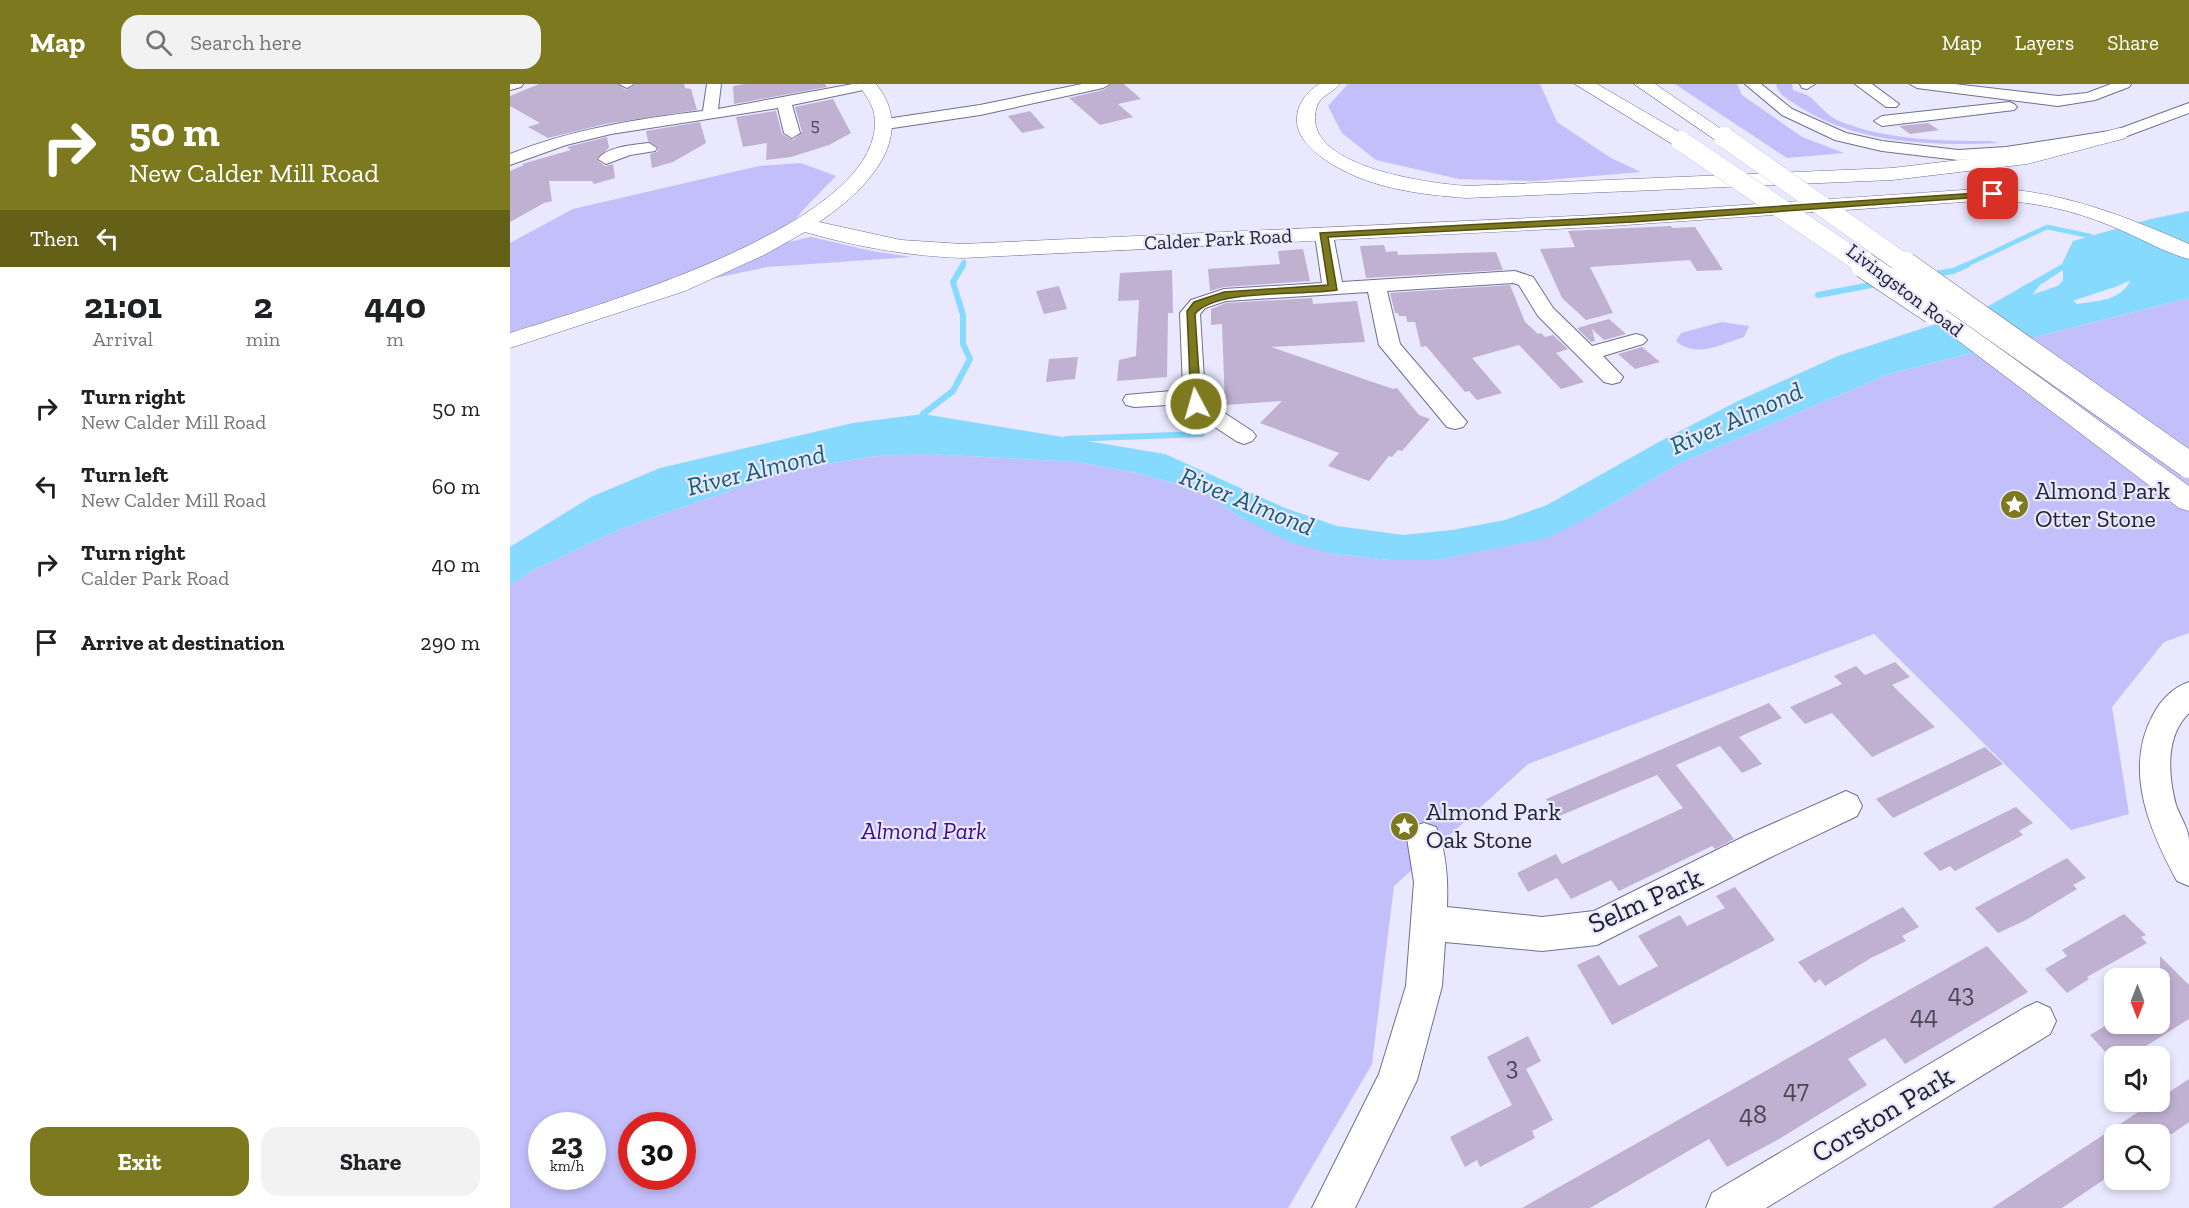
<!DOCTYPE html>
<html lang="en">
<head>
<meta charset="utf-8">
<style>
  body { margin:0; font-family:"Zilla Slab",serif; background:#f2f2f2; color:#202124; height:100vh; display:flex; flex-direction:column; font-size:22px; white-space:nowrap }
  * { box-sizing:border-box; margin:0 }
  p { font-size:20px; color:#757577 }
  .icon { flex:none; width:33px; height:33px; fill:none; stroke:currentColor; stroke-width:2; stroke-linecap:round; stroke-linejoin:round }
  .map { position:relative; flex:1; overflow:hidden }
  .drawer { display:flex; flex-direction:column; background:#fff; width:510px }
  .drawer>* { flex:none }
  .top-card { background:#7d791f; color:#fff; overflow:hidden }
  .needle { width:39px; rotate:180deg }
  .fabs { position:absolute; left:1594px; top:884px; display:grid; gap:12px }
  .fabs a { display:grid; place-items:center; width:66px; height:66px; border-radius:12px; background:#fff; box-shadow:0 3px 9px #0003; font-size:30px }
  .speed { position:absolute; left:18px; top:1028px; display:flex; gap:12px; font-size:30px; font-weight:700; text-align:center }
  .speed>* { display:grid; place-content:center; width:78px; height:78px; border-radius:50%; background:#fff; box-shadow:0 3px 9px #0003; line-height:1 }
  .speed small { font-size:15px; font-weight:400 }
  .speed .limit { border:9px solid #d22; background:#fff; color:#111 }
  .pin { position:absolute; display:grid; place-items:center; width:51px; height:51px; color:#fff; margin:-26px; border-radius:12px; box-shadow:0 3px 9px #0006 }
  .me { position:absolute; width:66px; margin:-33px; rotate:354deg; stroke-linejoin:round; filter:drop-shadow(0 0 4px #0008) }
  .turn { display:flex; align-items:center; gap:21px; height:126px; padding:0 30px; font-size:27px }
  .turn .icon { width:78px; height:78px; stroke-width:2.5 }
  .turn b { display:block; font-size:42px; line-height:51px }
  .then { display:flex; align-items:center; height:57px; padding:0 30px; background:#0003; gap:12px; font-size:22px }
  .eta { display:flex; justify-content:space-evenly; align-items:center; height:102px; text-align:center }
  .eta b { font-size:36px; font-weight:700; line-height:42px }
  .action { display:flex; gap:12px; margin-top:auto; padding:12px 30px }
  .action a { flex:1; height:69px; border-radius:18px; background:#7d791f; color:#fff; font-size:24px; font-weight:700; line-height:69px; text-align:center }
  .action a+a { background:#f2f2f2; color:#202124 }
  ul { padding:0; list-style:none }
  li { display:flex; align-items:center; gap:18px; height:78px; padding:0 30px }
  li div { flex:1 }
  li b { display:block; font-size:22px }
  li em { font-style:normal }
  header { display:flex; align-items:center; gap:36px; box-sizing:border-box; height:84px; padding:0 30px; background:#7d791f; color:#fff }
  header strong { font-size:28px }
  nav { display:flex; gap:33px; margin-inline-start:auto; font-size:21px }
  .search { width:420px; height:54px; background:#f2f2f2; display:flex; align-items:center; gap:15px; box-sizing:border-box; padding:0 21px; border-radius:18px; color:#757577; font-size:22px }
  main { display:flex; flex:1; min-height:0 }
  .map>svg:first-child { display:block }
</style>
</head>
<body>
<header>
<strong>Map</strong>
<div class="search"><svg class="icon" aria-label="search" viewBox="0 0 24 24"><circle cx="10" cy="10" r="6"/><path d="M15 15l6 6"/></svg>Search here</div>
<nav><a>Map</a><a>Layers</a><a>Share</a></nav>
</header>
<main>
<section class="drawer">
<div class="top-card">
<div class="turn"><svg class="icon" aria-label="right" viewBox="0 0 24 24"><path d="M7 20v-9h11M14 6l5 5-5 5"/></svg><div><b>50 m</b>New Calder Mill Road</div></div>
<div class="then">Then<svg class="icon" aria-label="left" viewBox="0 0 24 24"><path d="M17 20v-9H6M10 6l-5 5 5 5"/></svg></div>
</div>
<div class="eta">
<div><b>21:01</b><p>Arrival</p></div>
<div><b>2</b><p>min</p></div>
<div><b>440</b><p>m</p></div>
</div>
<ul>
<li><svg class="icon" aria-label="right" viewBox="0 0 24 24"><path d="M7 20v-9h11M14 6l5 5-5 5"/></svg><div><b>Turn right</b><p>New Calder Mill Road</p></div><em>50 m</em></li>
<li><svg class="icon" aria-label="left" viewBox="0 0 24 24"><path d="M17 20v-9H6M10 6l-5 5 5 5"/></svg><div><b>Turn left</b><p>New Calder Mill Road</p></div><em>60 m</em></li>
<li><svg class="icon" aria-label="right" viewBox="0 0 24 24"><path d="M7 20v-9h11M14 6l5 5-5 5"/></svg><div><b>Turn right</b><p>Calder Park Road</p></div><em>40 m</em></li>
<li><svg class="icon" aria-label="arrive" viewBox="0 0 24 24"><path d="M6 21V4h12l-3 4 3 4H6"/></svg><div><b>Arrive at destination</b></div><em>290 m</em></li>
</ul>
<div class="action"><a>Exit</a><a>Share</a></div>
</section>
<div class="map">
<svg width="1679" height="1124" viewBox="0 0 1679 1124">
  <rect width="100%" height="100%" fill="#e9e8fe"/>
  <path fill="#c2bffa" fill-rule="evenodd" d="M838 0H1030L1047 38 1101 74 1131 88 1025 97 949 95 866 76 832 49 818 22Z
    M1165 0H1227L1232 11 1292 53 1334 69 1277 74Z
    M1266 0H1282L1283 6C1287 8 1293 9 1297 11 1308 18 1315 31 1329 37 1376 56 1430 57 1480 57L1489 59C1422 62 1347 60 1288 22 1279 16 1268 11 1266 0Z
    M291 79 326 92 292 127 274 151 243 168 0 257V159L63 125 249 82Z
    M301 153 362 167 402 173 257 183 201 195 278 158Z
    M1679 214V549L1654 558 1602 623 1619 730 1561 746 1364 550 1018 680 884 802 862 980 778 1124H0V502L21 487 113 444 279 386 366 372 416 370 568 378 627 389 693 407 730 433 824 470 880 476H926L1038 453 1090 427 1168 380 1379 290ZM32 1041H82V1092H32ZM122 1041H172V1092H122Z
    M1212 238 1239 242 1234 253C1211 260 1186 275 1166 257L1171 249Z"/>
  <path fill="#85dafd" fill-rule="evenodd" d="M1679 127V214L1379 290 1168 380 1090 427 1038 454 926 476H880L824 470 782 459 730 433 693 407 627 389 568 378 416 370 366 372 279 386 113 444 21 487 0 502V463L81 413 150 384 343 339 413 330 655 370 775 424 827 442 893 451 942 446 995 436 1037 421 1147 359 1228 317 1328 272 1475 224 1552 180 1563 157 1641 135ZM1553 186V197L1519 228 1518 216 1530 201ZM1620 197C1611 217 1586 217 1567 220L1562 215C1579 204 1599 198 1620 197Z"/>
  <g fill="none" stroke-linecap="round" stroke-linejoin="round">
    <path stroke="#85dafd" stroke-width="4.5" d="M452 182 454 178
      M1454 182 1537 143 1580 152"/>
    <path stroke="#85dafd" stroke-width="6" d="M1419 191 1443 187 1457 181
      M1308 211 1372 199
      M413 330 443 307 460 275 453 260V231L443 198 453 181
      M557 355 692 350"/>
    <path fill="#85dafd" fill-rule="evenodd" d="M1679 132V152L1640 186 1608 202 1459 251 1447 248 1443 241 1447 234C1503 216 1561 201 1614 175 1639 164 1651 137 1679 132Z"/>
  </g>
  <path fill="#c0b0d2" d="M29 0H107L116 6 126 0H174L175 4 181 5 187 26 95 40 38 54 18 43 30 39 0 22V12Z
    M235 0H315L317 3 224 20 223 2Z
    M602 0H614L631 15 608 20 623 33 590 41 559 14 593 6Z
    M323 15 341 49 319 61 281 73 256 76 257 59 233 63 226 33 266 27 272 50 283 56 292 48 285 23Z
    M520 27 535 44 512 49 498 32Z
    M190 38 196 59 163 78 142 84 140 70 147 68 149 64 138 57 136 47Z
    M1418 39 1429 46 1400 50 1389 42Z
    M97 53 99 64 86 75 95 82 103 80 105 94 84 100 82 97H39L42 117 34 119 0 138V87L14 81 12 80 61 66 57 63Z
    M1161 142 1162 144 1185 143 1213 186 1187 187 1180 176 1080 183 1103 229 1076 236 1052 214 1030 165 1065 163 1058 147Z
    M874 161 876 168 887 167 888 171 986 168 993 186 856 194 850 162Z
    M793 165 800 197 714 203 700 207 698 185 770 180 768 167Z
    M662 186 663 229H658L657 293 607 297 609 276 626 272 629 216 608 217 610 189Z
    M1000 201 1015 238 1028 250 1031 249 1035 253 1043 251 1058 265 1046 269 1074 298 1051 305 1009 261 962 274 992 309 967 316 959 307 955 308 916 262 911 263 905 238H897L896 232H889L888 229H885L880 209Z
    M549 202 557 225 534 230 526 207Z
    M802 214 803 220 847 217 855 258 761 263 883 305 887 304 909 331 920 335 892 367 888 366 882 373 879 372 859 397 818 382 829 369 750 339 772 317 715 321 712 240 701 241V225L716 219Z
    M1099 235 1116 250 1094 256 1082 245 1085 257 1081 258 1067 244Z
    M1132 263 1150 278 1125 285 1108 270Z
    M568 273 565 295 536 298 539 275Z
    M1385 578 1400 593 1382 601 1425 643 1362 673 1322 629 1295 640 1280 623 1332 600 1324 592 1346 582 1355 591Z
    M1259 619 1272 634 1229 653 1252 680 1232 689 1210 662 1166 681 1224 755 1205 765 1202 762 1109 807 1101 796 1061 815 1047 794 1018 808 1007 789 1046 770 1052 780 1173 724 1147 691 1047 733 1036 715Z
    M1475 663 1493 680 1383 734 1366 715Z
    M1506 723 1523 739 1509 747 1513 751 1445 787 1440 782 1430 787 1413 769Z
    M1557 774 1576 794 1563 801 1567 805 1516 836 1488 849 1465 824Z
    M1225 803 1265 856 1102 941 1067 881 1089 871 1109 902 1148 882 1128 852 1170 831 1177 842 1215 824 1206 812Z
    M1393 823 1409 843 1392 852 1396 857 1361 874 1315 902 1310 895 1305 899 1288 878Z
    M1614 830 1636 851 1631 853 1637 859 1577 893 1579 895 1557 909 1535 885 1557 872 1552 866Z
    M1477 862 1518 908 1395 980 1375 954 1338 975 1357 1001 1269 1055 1217 1083 1199 1055 1080 1124H1012Z
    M1650 872 1679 901V935L1620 972H1599L1580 951 1600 939H1650Z
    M1018 952 1031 977 1016 985 1043 1036 1022 1047 1025 1054 970 1083 967 1076 955 1083 940 1053 1002 1021 977 973Z
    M1679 995V1038L1662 1050H1605V1088L1552 1124H1482L1645 1017H1650V1014Z"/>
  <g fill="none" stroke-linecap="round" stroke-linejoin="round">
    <defs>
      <path id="minor" d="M0 0H13L11 3 0 6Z
        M109 0H124L117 4Z
        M197 0H211L208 25 343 0 365 1 358 5 282 21 290 49 282 54 274 49 268 24 101 50 56 61 0 81V70C62 45 127 35 193 27Z
        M572 0H600L593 4 470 31 376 45 368 40 376 35 470 21Z
        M1235 0H1251L1282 25 1336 49 1372 57 1448 66 1496 63 1606 46 1679 19V29L1609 55 1496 73 1448 76 1372 67 1325 56 1272 31Z
        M1290 0H1305L1297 5 1292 4Z
        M1345 0H1362L1389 20 1386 23H1376Z
        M1400 0H1444L1548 12 1577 9 1601 0H1621L1619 3 1585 16 1548 22 1407 4Z
        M1499 18 1504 20 1507 23 1504 26 1372 42 1364 37 1372 32Z
        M139 59 147 64 145 67 120 71 96 80 88 75C98 62 124 61 139 59Z
        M814 145 821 147 823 151 832 198 1005 187 1023 193 1043 224 1082 262 1126 250 1133 252 1137 256 1133 260 1093 272 1113 293 1110 298 1102 300 1094 298 1028 232 1009 201 1003 199 877 207 890 260 957 338 953 343 945 345 937 343 869 261 858 208 716 217 695 224 690 230 695 312 696 317 742 347 746 352 742 357 734 360 726 357 678 325 675 320 624 323 616 321 613 316 616 311 673 306 670 229 681 216 714 205 812 199 805 151 807 147Z
        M1679 598V629C1655 652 1658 691 1666 721 1670 732 1678 744 1679 755 1679 770 1679 787 1679 802L1667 797C1640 747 1613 686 1643 631 1651 616 1662 604 1679 598Z
        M1336 707 1347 712 1352 722 1347 732 1259 774 1087 861 1032 867 935 858 932 902 907 996 845 1124H802L869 990 896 902 904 798 897 754 902 743 914 739 926 743C937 768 938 797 937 823L1032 833 1084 827 1235 752Z
        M1527 918 1540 924 1546 937 1540 950 1256 1124H1196L1202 1109 1514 924Z"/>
      <path id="major" d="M348 0H366C410 54 353 109 309 138L391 156 452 160 1086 131 1483 104C1554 108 1615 132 1679 160V175C1652 168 1627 152 1601 142 1563 126 1525 118 1483 116L1086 143 452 174C398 172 347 163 295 148L254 171 175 207 0 264V249C82 223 361 144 365 41 366 24 357 13 348 0Z
        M809 0H830C823 9 811 11 807 22 787 83 919 99 956 102L1382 84 1517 68 1609 44 1616 46 1618 50 1616 54 1517 80 1382 96 956 114C906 110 856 104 814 75 802 66 788 54 787 38 786 22 795 9 809 0Z
        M1065 0H1087L1178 53 1180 57 1178 61H1164Z
        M1124 0H1145L1223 53 1221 57H1207Z
        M1425 221 1433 223 1679 402V427L1669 424 1417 233 1413 228 1417 223Z"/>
    </defs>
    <use href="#minor" stroke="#706f8f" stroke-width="2"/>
    <use href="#major" stroke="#706f8f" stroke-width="1"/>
    <use href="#minor" fill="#fff" fill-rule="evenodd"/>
    <use href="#major" fill="#fff" fill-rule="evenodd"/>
    <defs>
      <path id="major-bridge-far1" d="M1214 53 1397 182
        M1171 57 1356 182"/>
      <path id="major-bridge" d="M1354 181 1423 227
        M1395 181 1679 381"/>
    </defs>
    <use href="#major-bridge-far1" stroke="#706f8f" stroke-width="20" stroke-linecap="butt"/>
    <use href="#major-bridge" stroke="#706f8f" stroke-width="27" stroke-linecap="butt"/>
    <use href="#major-bridge-far1" stroke="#fff" stroke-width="20"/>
    <use href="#major-bridge" stroke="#fff" stroke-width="26"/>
  </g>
  <path fill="#7d791f" stroke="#514f14" stroke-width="1.5" d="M1483 108 1487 110 1486 112 1123 138 818 153 827 206C793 212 705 204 685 230L691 320 686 323 681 320 677 227 684 218 714 208 818 201 810 149 1123 132Z"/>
  <defs>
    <symbol id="sight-disc" viewBox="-11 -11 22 22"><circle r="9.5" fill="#7d791f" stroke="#e9e8fe"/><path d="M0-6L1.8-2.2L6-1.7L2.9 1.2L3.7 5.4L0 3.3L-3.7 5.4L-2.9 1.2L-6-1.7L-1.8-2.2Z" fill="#fff"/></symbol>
  </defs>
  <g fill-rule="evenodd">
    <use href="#sight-disc" x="1488" y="404" width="33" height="33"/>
    <use href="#sight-disc" x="878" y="726" width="33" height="33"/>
  </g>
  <g text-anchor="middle" stroke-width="4.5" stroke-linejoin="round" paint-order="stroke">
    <g font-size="18" fill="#4a4658">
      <text x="305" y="47">5</text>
    </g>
    <g font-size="20" fill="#232330" stroke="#e9e8fe">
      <text transform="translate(708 155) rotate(-3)" y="7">Calder Park Road</text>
      <text transform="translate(1395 206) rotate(37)" y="7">Livingston Road</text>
    </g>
    <g font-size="24" fill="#232330" stroke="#e9e8fe" text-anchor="start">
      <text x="1525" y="415">Almond Park<tspan x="1525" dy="28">Otter Stone</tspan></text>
      <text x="916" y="736">Almond Park<tspan x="916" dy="28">Oak Stone</tspan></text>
    </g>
    <g font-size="24" font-style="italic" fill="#3b0993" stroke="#e9e8fe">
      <text x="414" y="755">Almond Park</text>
    </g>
    <g font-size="26" font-style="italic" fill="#195d75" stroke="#e9e8fe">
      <text transform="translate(1226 334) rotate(-24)" y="9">River Almond</text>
      <text transform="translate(246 386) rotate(-14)" y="9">River Almond</text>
      <text transform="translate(737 417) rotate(22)" y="9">River Almond</text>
    </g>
    <g font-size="26" fill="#4a4658">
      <text x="1451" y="918">43</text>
      <text x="1414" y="940">44</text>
      <text x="1002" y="991">3</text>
      <text x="1286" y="1014">47</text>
      <text x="1243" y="1039">48</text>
    </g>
    <g font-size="28" fill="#232330" stroke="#e9e8fe">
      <text transform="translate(1135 816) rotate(-24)" y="10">Selm Park</text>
      <text transform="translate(1372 1030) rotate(-31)" y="10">Corston Park</text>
    </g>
  </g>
</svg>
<div class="fabs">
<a><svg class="needle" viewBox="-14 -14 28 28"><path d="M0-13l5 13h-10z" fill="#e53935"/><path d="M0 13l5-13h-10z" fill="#757577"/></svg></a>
<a><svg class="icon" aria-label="sound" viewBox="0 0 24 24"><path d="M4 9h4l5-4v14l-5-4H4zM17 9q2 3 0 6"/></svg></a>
<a><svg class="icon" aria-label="search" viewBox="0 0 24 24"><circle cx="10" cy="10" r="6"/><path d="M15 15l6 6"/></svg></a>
</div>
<div class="speed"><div>23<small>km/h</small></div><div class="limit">30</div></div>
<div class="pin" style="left:1483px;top:110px;background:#d93025"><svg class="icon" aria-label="arrive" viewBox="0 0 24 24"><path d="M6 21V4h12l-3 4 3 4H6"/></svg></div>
<svg class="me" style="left:686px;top:320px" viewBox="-20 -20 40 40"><circle r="17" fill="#7d791f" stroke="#fff" stroke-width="3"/><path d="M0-11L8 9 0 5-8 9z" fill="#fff"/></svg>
</div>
</main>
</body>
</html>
